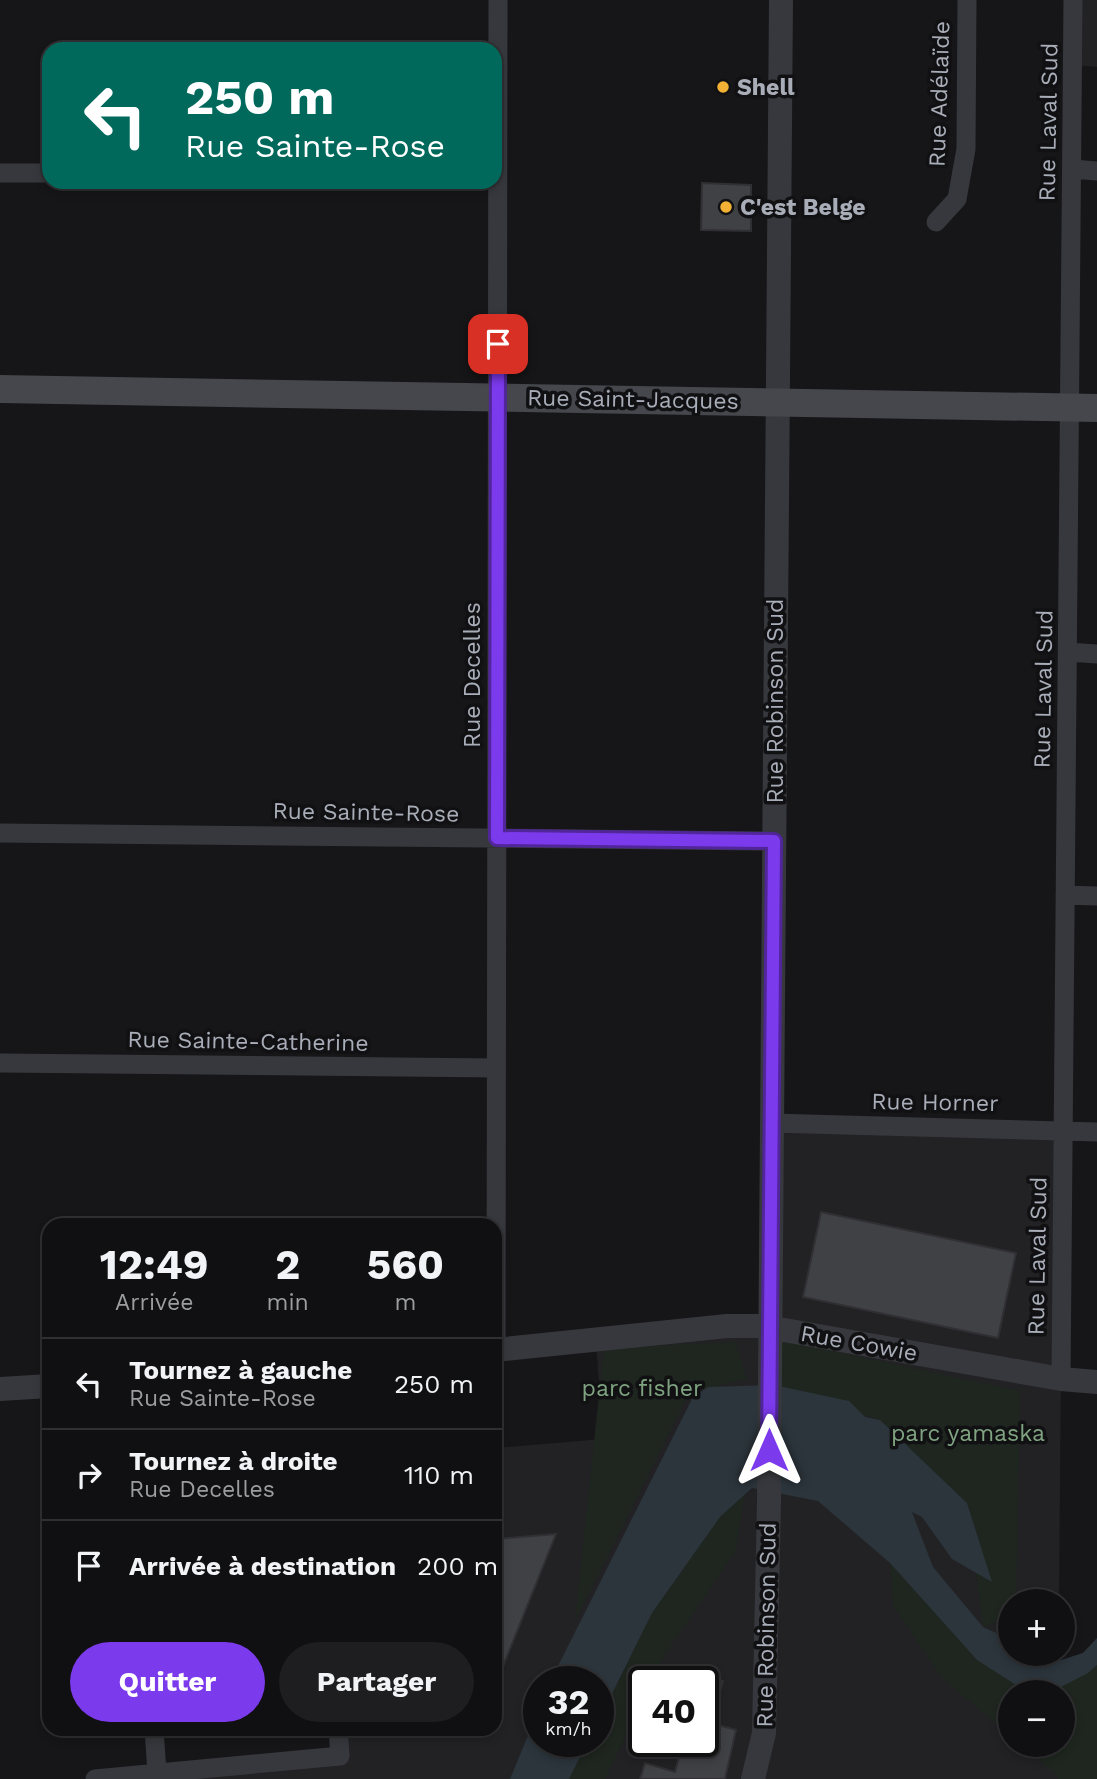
<!DOCTYPE html>
<html lang="fr">
<head>
<meta charset="utf-8">
<style>
  body { margin:0; font-family:"Work Sans",sans-serif; background:#1e1e20; color:#f1f3f6; height:100vh; display:flex; flex-direction:column; font-size:26px; white-space:nowrap }
  * { box-sizing:border-box; margin:0 }
  p { font-size:23px; color:#9c9d9f }
  .icon { flex:none; width:38px; height:38px; fill:none; stroke:currentColor; stroke-width:2; stroke-linecap:round; stroke-linejoin:round }
  .map { position:relative; flex:1; overflow:hidden }
  .side { position:absolute; left:42px; top:1218px; width:460px; height:518px; display:flex; flex-direction:column; background:#101012; border-radius:21px; box-shadow:0 4px 10px #0003,0 0 0 2px #303032 }
  .side>* { flex:none }
  .top-card { position:absolute; left:42px; top:42px; width:460px; height:147px; border-radius:21px; box-shadow:0 4px 10px #0003,0 0 0 2px #303032; background:#00695c; color:#fff; overflow:hidden }
  .fabs { position:absolute; left:998px; top:1589px; display:grid; gap:14px }
  .fabs a { display:grid; place-items:center; width:77px; height:77px; border-radius:50%; background:#101012; box-shadow:0 4px 10px #0003,0 0 0 2px #303032; font-size:35px }
  .speed { position:absolute; left:523px; top:1666px; display:flex; gap:14px; font-size:35px; font-weight:700; text-align:center }
  .speed>* { display:grid; place-content:center; width:91px; height:91px; border-radius:50%; background:#101012; box-shadow:0 4px 10px #0003,0 0 0 2px #303032; line-height:1 }
  .speed small { font-size:18px; font-weight:400 }
  .speed .limit { border:4px solid #111; border-radius:10px; background:#fff; color:#111 }
  .pin { position:absolute; display:grid; place-items:center; width:60px; height:60px; color:#fff; margin:-30px; border-radius:14px; box-shadow:0 4px 10px #0006 }
  .me { position:absolute; width:77px; margin:-38px; rotate:0deg; stroke-linejoin:round; filter:drop-shadow(0 0 5px #0008) }
  .turn { display:flex; align-items:center; gap:24px; height:147px; padding:0 28px; font-size:32px }
  .turn .icon { width:91px; height:91px; stroke-width:2.5 }
  .turn b { display:block; font-size:49px; line-height:60px }
  .eta { display:flex; justify-content:space-evenly; align-items:center; height:119px; text-align:center }
  .eta b { font-size:42px; font-weight:700; line-height:49px }
  .action { display:flex; gap:14px; margin-top:auto; padding:14px 28px }
  .action a { flex:1; height:80px; border-radius:42px; background:#7c3aed; color:#fff; font-size:28px; font-weight:700; line-height:80px; text-align:center }
  .action a+a { background:#1e1e20; color:#f1f3f6 }
  ul { padding:0; list-style:none }
  li { display:flex; align-items:center; gap:21px; height:91px; padding:0 28px; border-top:2px solid #303032 }
  li div { flex:1 }
  li b { display:block; font-size:26px }
  li em { font-style:normal }
  .map>svg:first-child { display:block }
</style>
</head>
<body>
<div class="map">
<svg width="1097" height="1779" viewBox="0 0 1097 1779">
  <rect width="100%" height="100%" fill="#161618"/>
  <path fill="#222225" fill-rule="evenodd" d="M1073 0H1097V67L1073 65Z
    M771 1123 1063 1130 1059 1601H1010V1654H1058L1059 1661 1083 1653 1097 1638V1779H95L340 1756 338 1729H495V1448L603 1439 596 1341 769 1327ZM539 1682H598V1741H539ZM644 1682H704V1741H644ZM1010 1692H1062V1745H1010Z"/>
  <path fill="#1e261f" d="M780 1340 1020 1391 1016 1601H1010V1617L983 1627 967 1503 880 1420 782 1387Z
    M735 1342 747 1379 689 1393 575 1621 604 1348Z
    M745 1495 735 1552 667 1651 652 1682H644V1699L605 1779H569L588 1741H598L599 1720 652 1613 720 1517Z
    M890 1563 977 1660 1088 1673 1097 1665V1779H1057L1058 1776 1021 1745H1062V1692H1010V1735L943 1679 893 1605Z"/>
  <path fill="#2c353c" d="M774 1385 849 1401 865 1417 880 1420 967 1503 992 1582 952 1559 922 1517 912 1512 933 1567 983 1627 1010 1639V1654H1041L1058 1661 1083 1653 1097 1638V1665L1088 1673 1055 1690H1024L977 1660 890 1563 818 1501 752 1488 720 1517 652 1613 599 1720 598 1682H550L693 1397 708 1387Z
    M539 1709V1741H588L569 1779H510Z"/>
  <path fill="#404145" stroke="#303034" stroke-width="2" d="M702 183 751 185V231L701 230Z
    M821 1212 1016 1253 998 1338 803 1297Z
    M556 1534 496 1684H495V1539Z
    M704 1678 723 1681 711 1723 736 1730 725 1779H640L645 1763 675 1772 683 1741H704Z"/>
  <g fill="none" stroke-linecap="round" stroke-linejoin="round">
    <path stroke="#37383d" stroke-width="19" d="M1072 169 1097 171
      M0 173H49
      M936 222 957 199 966 149 967 0
      M1068 652 1097 654
      M0 833 773 841
      M1065 895 1097 896
      M0 1063 496 1068
      M771 1123 1097 1132
      M496 1350 498 0
      M1061 1379 1073 0
      M154 1729 157 1772
      M95 1779 340 1756 338 1729"/>
    <path stroke="#37383d" stroke-width="24" d="M495 1350 727 1326H762L1061 1379 1097 1382
      M0 1389 49 1386
      M753 1779 764 1733 769 1502 781 0"/>
    <path stroke="#45474d" stroke-width="28" d="M0 389 1097 408"/>
  </g>
  <g fill="none" stroke-linecap="round" stroke-linejoin="round">
    <defs>
      <path id="route" d="M498 344 497 838 774 841 769 1450"/>
    </defs>
    <use href="#route" stroke="#51269a" stroke-width="18"/>
    <use href="#route" stroke="#7c3aed" stroke-width="12"/>
  </g>
  <g fill="#f2b134" stroke="#111113" stroke-width="2.5">
    <circle cx="723" cy="87" r="7"/>
    <circle cx="726" cy="207" r="7"/>
  </g>
  <g text-anchor="middle" stroke-width="7" stroke-linejoin="round" paint-order="stroke">
    <g font-size="23" font-weight="bold" fill="#a8adb8" stroke="#111113" text-anchor="start">
      <text x="737" y="95">Shell</text>
      <text x="740" y="215">C'est Belge</text>
    </g>
    <g font-size="23" fill="#a8adb8" stroke="#111113">
      <text transform="translate(939 94) rotate(-88)" y="8">Rue Adélaïde</text>
      <text transform="translate(1048 122) rotate(-89)" y="8">Rue Laval Sud</text>
      <text transform="translate(633 399) rotate(1)" y="8">Rue Saint-Jacques</text>
      <text transform="translate(472 675) rotate(-90)" y="8">Rue Decelles</text>
      <text transform="translate(1043 689) rotate(-89)" y="8">Rue Laval Sud</text>
      <text transform="translate(775 701) rotate(-90)" y="8">Rue Robinson Sud</text>
      <text transform="translate(366 812) rotate(1)" y="8">Rue Sainte-Rose</text>
      <text transform="translate(248 1041) rotate(1)" y="8">Rue Sainte-Catherine</text>
      <text transform="translate(935 1102) rotate(1)" y="8">Rue Horner</text>
      <text transform="translate(1037 1256) rotate(-89)" y="8">Rue Laval Sud</text>
      <text transform="translate(859 1343) rotate(10)" y="8">Rue Cowie</text>
      <text transform="translate(766 1625) rotate(-89)" y="8">Rue Robinson Sud</text>
    </g>
    <g font-size="23" fill="#7fa381" stroke="#111113">
      <text x="642" y="1396">parc fisher</text>
      <text x="968" y="1441">parc yamaska</text>
    </g>
  </g>
</svg>
<div class="fabs">
<a>+</a>
<a>−</a>
</div>
<div class="speed"><div>32<small>km/h</small></div><div class="limit">40</div></div>
<div class="pin" style="left:498px;top:344px;background:#d93025"><svg class="icon" aria-label="arrive" viewBox="0 0 24 24"><path d="M6 21V4h12l-3 4 3 4H6"/></svg></div>
<svg class="me" style="left:769px;top:1450px" viewBox="-20 -20 40 40"><path d="M0-17L14 15 0 8-14 15z" fill="#7c3aed" stroke="#fff" stroke-width="4"/></svg>
<div class="top-card">
<div class="turn"><svg class="icon" aria-label="left" viewBox="0 0 24 24"><path d="M17 20v-9H6M10 6l-5 5 5 5"/></svg><div><b>250 m</b>Rue Sainte-Rose</div></div>
</div>
<section class="side">
<div class="eta">
<div><b>12:49</b><p>Arrivée</p></div>
<div><b>2</b><p>min</p></div>
<div><b>560</b><p>m</p></div>
</div>
<ul>
<li><svg class="icon" aria-label="left" viewBox="0 0 24 24"><path d="M17 20v-9H6M10 6l-5 5 5 5"/></svg><div><b>Tournez à gauche</b><p>Rue Sainte-Rose</p></div><em>250 m</em></li>
<li><svg class="icon" aria-label="right" viewBox="0 0 24 24"><path d="M7 20v-9h11M14 6l5 5-5 5"/></svg><div><b>Tournez à droite</b><p>Rue Decelles</p></div><em>110 m</em></li>
<li><svg class="icon" aria-label="arrive" viewBox="0 0 24 24"><path d="M6 21V4h12l-3 4 3 4H6"/></svg><div><b>Arrivée à destination</b></div><em>200 m</em></li>
</ul>
<div class="action"><a>Quitter</a><a>Partager</a></div>
</section>
</div>
</body>
</html>
